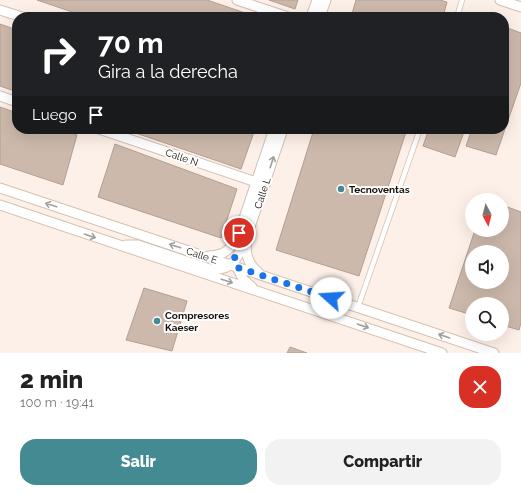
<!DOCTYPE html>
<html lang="es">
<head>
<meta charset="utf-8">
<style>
  body { margin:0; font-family:Raleway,sans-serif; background:#f2f2f2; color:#222; height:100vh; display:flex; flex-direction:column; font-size:15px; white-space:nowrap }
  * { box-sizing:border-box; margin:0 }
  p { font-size:13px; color:#767676 }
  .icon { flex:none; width:22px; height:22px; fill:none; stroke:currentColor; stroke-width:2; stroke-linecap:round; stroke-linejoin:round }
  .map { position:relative; height:353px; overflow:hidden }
  .panel { display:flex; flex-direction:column; background:#fff; flex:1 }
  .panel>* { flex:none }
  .banner { position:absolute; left:12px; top:12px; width:497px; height:122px; border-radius:16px; box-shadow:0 4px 16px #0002; background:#202124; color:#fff; overflow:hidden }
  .needle { width:26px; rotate:173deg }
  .fabs { position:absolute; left:465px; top:193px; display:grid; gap:8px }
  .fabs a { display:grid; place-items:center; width:44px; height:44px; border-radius:50%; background:#fff; box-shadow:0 4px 16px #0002; font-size:20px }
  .pin { position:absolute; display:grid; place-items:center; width:34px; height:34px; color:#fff; margin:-17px; border:2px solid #fff; border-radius:50%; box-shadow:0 1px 4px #0007 }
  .me { position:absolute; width:44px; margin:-22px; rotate:289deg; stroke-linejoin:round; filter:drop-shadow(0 0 3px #0008) }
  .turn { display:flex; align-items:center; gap:14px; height:84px; padding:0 20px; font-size:18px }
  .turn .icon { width:52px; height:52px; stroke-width:2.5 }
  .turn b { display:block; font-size:28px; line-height:34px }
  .then { display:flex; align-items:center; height:38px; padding:0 20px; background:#0003; gap:8px; font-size:15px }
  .round { display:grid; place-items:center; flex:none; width:42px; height:42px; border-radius:16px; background:#f2f2f2 }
  .headline { display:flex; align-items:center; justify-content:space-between; height:68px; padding:0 20px }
  h1 { font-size:24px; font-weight:800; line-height:30px }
  .primary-button { display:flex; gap:8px; margin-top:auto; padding:8px 20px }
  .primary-button a { flex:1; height:46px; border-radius:16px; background:#438a92; color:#fff; font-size:16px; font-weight:800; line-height:46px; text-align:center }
  .primary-button a+a { background:#f2f2f2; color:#222 }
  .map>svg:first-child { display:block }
</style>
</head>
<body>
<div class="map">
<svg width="521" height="353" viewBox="0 0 521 353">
  <rect width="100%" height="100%" fill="#fdf0e8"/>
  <path fill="#cdb9ac" stroke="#b39f92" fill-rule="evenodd" d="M37 0H207L257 17H87Z
    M269 0H298L295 9Z
    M356 0H440L447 2 443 17H351Z
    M0 24 17 30V92L0 86Z
    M505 27 521 33V83L496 155 466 146 472 129H504V31Z
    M0 107 17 113V129H60L77 135 63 185 0 164Z
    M124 129H255L241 169Z
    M314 129H407L359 276 276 250Z
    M429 129H465L455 157 423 146Z
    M115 144 237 189 221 238 98 197Z
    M502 205 521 212V323L519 330 502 325V304H472V315L449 308 475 230H502ZM472 252H502V282H472Z
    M144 288 187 301 172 351 126 340Z
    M290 347 307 353H287Z"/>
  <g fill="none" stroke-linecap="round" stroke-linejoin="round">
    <defs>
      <path id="lane" d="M457 17 462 0
        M358 307 420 129"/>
      <path id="street" d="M237 0 288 17
        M500 0 521 7
        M0 10 22 17
        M311 17 317 0
        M320 17 326 0
        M0 96 17 102
        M99 129 265 185
        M0 188 494 353
        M0 205 442 353
        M126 245H138L210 269C232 271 237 260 244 242
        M209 256C227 255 231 248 239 233L274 129
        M235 264 243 279 252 287
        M259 273C246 263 245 251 247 236L283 129"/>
    </defs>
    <use href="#lane" stroke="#d4c0b2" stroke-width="6"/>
    <use href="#street" stroke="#d4c0b2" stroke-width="11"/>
    <use href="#lane" stroke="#fff" stroke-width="4.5"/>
    <use href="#street" stroke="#fff" stroke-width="9"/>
  </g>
  <defs><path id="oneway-shaft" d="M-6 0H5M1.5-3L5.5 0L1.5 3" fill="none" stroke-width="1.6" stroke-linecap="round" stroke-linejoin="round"/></defs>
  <g stroke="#a29f9d">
    <use href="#oneway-shaft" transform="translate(272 162) rotate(-72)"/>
    <use href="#oneway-shaft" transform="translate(51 205) rotate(-162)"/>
    <use href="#oneway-shaft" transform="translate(90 236) rotate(19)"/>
    <use href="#oneway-shaft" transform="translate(175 246) rotate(-162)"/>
    <use href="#oneway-shaft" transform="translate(227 281) rotate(18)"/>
    <use href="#oneway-shaft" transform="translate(363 326) rotate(19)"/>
    <use href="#oneway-shaft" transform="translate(444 336) rotate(-161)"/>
  </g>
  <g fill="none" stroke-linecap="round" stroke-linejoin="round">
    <path stroke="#1a73e8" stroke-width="7" stroke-dasharray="0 12.6" d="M239 233 234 252 236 267 331 298"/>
  </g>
  <g fill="#438a92" stroke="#fff" stroke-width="1.5">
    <circle cx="341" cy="189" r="4"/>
    <circle cx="157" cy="321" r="4"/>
  </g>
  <g text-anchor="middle" stroke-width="4" stroke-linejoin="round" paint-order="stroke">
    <g font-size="10" fill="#17100b" stroke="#fff">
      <text transform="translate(182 157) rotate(19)" y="4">Calle N</text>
      <text transform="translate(262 193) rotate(-72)" y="4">Calle L</text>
      <text transform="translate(202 255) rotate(18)" y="4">Calle E</text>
    </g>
    <g font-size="10" font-weight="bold" fill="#17100b" stroke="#fff" text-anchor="start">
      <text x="349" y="193">Tecnoventas</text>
      <text x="165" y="319">Compresores<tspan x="165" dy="12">Kaeser</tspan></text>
    </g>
  </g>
</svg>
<div class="fabs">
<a><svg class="needle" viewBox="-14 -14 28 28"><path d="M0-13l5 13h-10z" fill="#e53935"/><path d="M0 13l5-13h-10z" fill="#767676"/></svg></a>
<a><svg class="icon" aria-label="sound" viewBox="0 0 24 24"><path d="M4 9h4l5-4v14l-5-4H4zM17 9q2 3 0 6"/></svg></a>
<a><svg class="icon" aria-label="search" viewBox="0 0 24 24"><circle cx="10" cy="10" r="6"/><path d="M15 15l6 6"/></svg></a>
</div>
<div class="pin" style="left:239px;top:233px;background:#d93025"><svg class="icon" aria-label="arrive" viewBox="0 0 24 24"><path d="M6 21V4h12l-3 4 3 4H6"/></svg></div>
<svg class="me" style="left:331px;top:298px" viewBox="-20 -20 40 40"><circle r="19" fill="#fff"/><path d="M0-13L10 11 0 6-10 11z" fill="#1a73e8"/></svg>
<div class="banner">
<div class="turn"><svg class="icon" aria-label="right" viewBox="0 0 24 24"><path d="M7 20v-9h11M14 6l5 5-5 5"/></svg><div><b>70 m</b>Gira a la derecha</div></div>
<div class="then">Luego<svg class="icon" aria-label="arrive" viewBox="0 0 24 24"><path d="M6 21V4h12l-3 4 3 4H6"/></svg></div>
</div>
</div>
<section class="panel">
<div class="headline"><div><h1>2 min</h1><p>100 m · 19:41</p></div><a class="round" style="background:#d93025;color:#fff"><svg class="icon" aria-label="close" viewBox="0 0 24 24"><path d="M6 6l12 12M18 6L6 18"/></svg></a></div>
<div class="primary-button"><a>Salir</a><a>Compartir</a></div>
</section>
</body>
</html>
